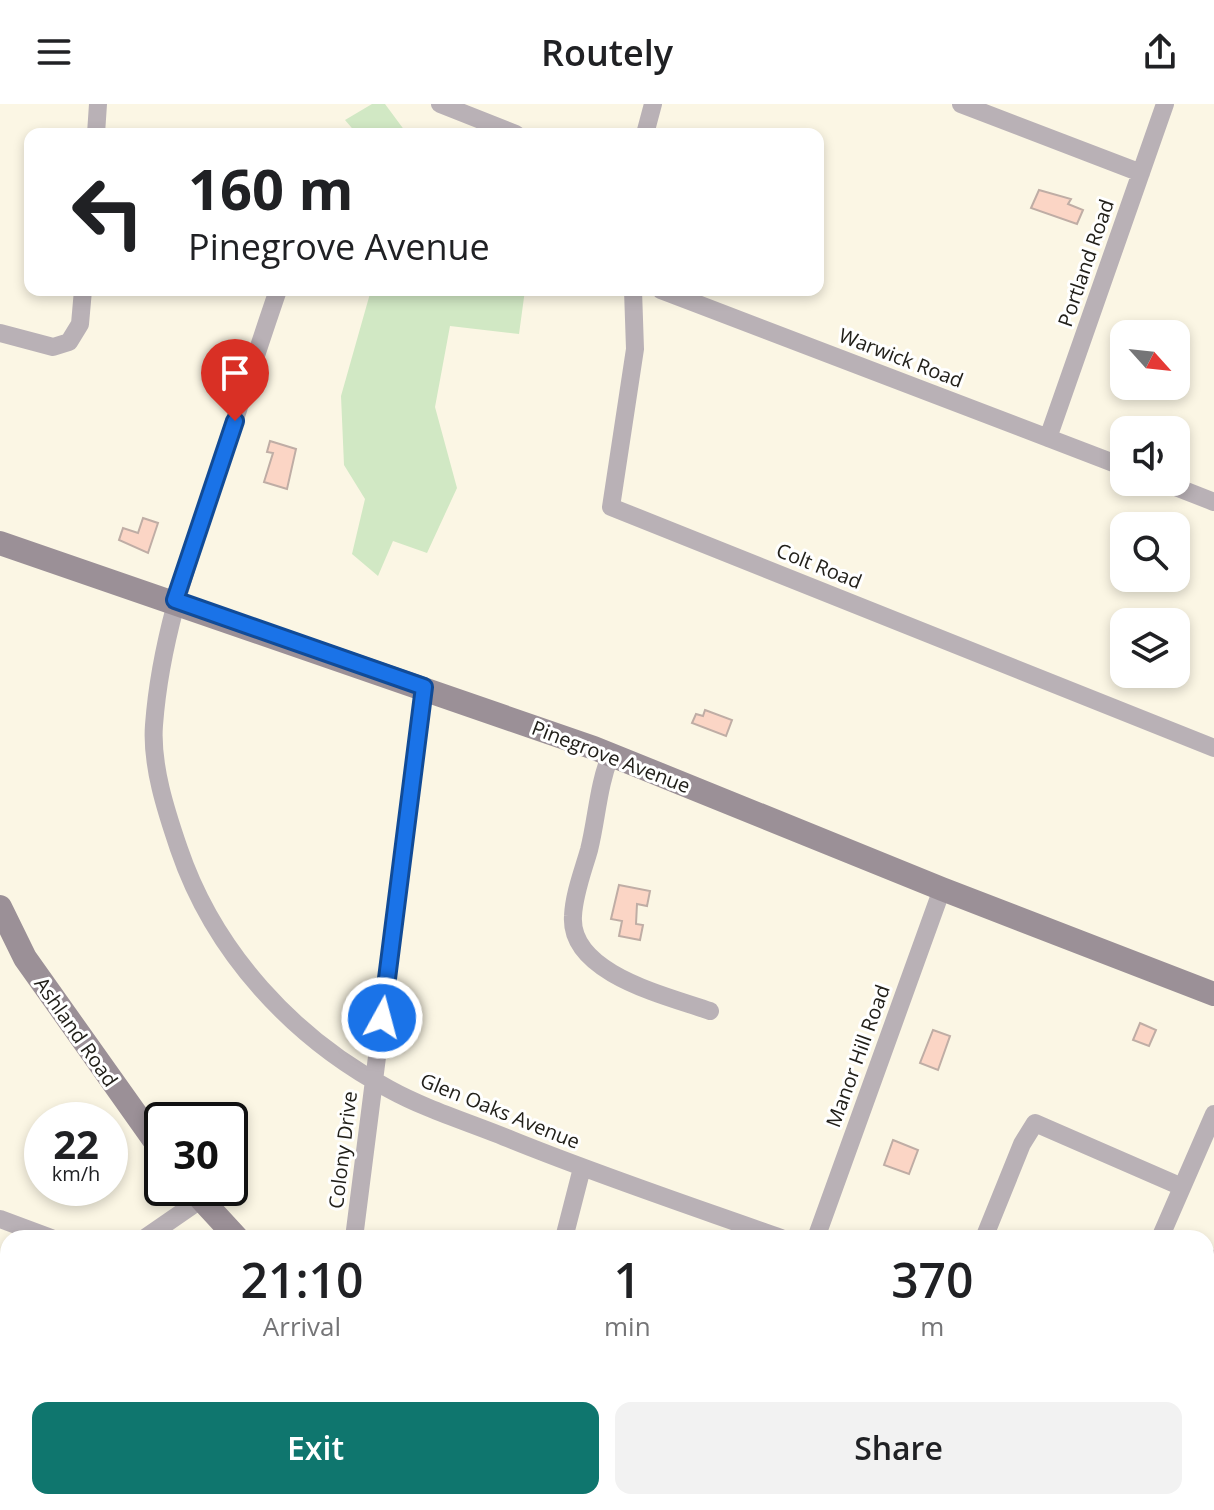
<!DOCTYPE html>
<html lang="en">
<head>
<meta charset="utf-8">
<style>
  body { margin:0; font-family:"Open Sans",sans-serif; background:#f2f2f2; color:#202124; height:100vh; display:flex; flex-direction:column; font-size:30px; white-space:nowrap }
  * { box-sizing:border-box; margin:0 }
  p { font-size:26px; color:#757577 }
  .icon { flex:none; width:44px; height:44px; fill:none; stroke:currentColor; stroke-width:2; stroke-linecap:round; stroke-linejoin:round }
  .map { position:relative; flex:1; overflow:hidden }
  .side { position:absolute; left:0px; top:1126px; width:1214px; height:280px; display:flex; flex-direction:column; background:#fff; border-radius:24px 24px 0 0; box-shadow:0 4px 12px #0003 }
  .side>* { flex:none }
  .hud { position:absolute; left:24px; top:24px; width:800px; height:168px; border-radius:16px; box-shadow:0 4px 12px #0003; background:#fff; color:#202124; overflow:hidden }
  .needle { width:52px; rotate:117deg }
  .buttons { position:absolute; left:1110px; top:216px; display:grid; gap:16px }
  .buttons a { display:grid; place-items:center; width:80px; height:80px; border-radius:16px; background:#fff; box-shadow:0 4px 12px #0003; font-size:40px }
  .speed { position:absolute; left:24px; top:998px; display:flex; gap:16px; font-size:40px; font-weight:700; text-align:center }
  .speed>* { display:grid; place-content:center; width:104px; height:104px; border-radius:50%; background:#fff; box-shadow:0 4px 12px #0003; line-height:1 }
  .speed small { font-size:20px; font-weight:400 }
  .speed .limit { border:4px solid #111; border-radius:12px; background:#fff; color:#111 }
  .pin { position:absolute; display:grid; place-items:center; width:68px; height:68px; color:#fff; margin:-82px -34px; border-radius:50% 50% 50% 0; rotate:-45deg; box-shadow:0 0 8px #0007 }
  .pin .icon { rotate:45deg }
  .me { position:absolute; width:88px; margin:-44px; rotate:7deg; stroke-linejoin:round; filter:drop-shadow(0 0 6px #0008) }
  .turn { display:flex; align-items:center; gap:28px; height:168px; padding:0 32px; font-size:36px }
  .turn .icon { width:104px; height:104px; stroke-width:2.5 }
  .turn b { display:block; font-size:56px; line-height:68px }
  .eta { display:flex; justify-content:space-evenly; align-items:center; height:136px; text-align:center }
  .eta b { font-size:48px; font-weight:600; line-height:56px }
  .primary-button { display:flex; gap:16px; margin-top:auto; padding:16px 32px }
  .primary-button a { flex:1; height:92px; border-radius:16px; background:#0f766e; color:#fff; font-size:32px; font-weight:600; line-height:92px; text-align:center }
  .primary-button a+a { background:#f2f2f2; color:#202124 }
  header { display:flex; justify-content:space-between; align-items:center; height:104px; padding:0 32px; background:#fff; font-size:36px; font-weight:600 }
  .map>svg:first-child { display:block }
</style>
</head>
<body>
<header><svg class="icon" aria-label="menu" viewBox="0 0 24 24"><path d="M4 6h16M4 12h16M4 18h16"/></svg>Routely<svg class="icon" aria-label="share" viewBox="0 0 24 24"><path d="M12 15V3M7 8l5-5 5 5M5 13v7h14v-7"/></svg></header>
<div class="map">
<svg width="1214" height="1406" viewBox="0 0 1214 1406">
  <rect width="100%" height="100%" fill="#fbf6e4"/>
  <path fill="#d1e8c4" d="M372 0H385L405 27 402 30H357L345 16Z
    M371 186H525L519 230 450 222 435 303 457 384 427 449 393 437 378 472 352 450 365 395 344 361 341 292Z
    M0 1360 8 1362V1398H169L205 1406H0Z"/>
  <path fill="#fbd5c5" stroke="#bfada5" stroke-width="2" d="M1039 86 1071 95 1068 100 1083 106 1077 120 1031 104Z
    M270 337 296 345 287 385 264 378 273 349 267 348Z
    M143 414 158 419 148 449 119 436 123 424 138 429Z
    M705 606 732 616 726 632 692 619 696 610 703 612Z
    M619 781 650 787 647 802 637 800 636 820 643 821 640 836 619 832 622 817 611 815Z
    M1140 919 1156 926 1149 942 1133 936Z
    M933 926 950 932 938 966 920 959Z
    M893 1036 918 1046 909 1070 884 1061Z
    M1208 1144 1214 1147V1179L1206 1176Z"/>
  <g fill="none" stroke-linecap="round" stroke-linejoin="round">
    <path stroke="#b9b1b6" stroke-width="18" d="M440 0 516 30
      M961 0 1141 69
      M96 30 98 0
      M645 30 653 0
      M278 186C255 253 233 321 211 389 185 465 160 540 154 621 151 661 166 707 179 745 214 848 293 934 389 985 427 1006 471 1019 512 1036 601 1072 691 1102 781 1134
      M633 186 635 245 611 403 1214 644
      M661 186 1124 363
      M0 229 53 243 69 238 80 220 83 186
      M1048 334 1165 0
      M1163 378 1214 398
      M611 650C598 681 597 714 589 746 583 767 574 790 573 812 569 870 668 892 710 907
      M0 1115 51 1134
      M145 1134 200 1096
      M354 1134 424 583
      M564 1134 582 1064
      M816 1134 942 785
      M984 1134 1022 1040 1035 1019 1182 1083
      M1160 1134 1214 1010
      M0 1296 8 1298
      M746 1406 747 1398
      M1055 1406 1057 1398"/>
    <path stroke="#9b9097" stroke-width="24" d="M0 439 594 644 942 785 1214 890
      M0 803 25 854 162 1047
      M191 1084 237 1134
      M538 1398 545 1406"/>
  </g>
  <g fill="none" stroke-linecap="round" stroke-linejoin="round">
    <defs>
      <path id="route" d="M235 317 175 496 424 583 382 914"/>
    </defs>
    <use href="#route" stroke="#114b97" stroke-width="20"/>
    <use href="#route" stroke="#1a73e8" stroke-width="14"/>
  </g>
  <g text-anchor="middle" stroke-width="6" stroke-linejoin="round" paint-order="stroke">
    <g font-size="20" fill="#22201a" stroke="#fff">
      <text transform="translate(1086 159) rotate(-71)" y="7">Portland Road</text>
      <text transform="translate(901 254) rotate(21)" y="7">Warwick Road</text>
      <text transform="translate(819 462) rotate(22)" y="7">Colt Road</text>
      <text transform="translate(611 653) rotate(21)" y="7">Pinegrove Avenue</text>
      <text transform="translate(76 928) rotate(55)" y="7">Ashland Road</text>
      <text transform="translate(858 952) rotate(-70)" y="7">Manor Hill Road</text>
      <text transform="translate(500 1007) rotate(22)" y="7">Glen Oaks Avenue</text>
      <text transform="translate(343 1046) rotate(-83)" y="7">Colony Drive</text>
    </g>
  </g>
</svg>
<div class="buttons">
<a><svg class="needle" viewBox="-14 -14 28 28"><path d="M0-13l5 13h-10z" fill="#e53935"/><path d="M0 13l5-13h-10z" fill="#757577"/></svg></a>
<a><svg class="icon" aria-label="sound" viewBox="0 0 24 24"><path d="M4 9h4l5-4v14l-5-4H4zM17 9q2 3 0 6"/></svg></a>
<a><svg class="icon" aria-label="search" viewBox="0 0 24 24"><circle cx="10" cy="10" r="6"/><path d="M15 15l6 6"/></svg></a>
<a><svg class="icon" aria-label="layers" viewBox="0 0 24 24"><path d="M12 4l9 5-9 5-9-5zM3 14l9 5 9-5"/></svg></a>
</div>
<div class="speed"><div>22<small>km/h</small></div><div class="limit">30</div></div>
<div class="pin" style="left:235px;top:317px;background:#d93025"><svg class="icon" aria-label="arrive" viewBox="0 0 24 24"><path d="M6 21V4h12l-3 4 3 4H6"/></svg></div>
<svg class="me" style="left:382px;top:914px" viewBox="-20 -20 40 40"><circle r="17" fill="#1a73e8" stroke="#fff" stroke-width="3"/><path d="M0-11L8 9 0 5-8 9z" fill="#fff"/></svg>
<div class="hud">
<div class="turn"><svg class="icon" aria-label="left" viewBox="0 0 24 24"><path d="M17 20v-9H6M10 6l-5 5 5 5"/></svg><div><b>160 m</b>Pinegrove Avenue</div></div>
</div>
<section class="side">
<div class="eta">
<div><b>21:10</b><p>Arrival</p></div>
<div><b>1</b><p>min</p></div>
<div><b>370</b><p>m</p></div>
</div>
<div class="primary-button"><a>Exit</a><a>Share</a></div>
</section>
</div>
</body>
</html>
